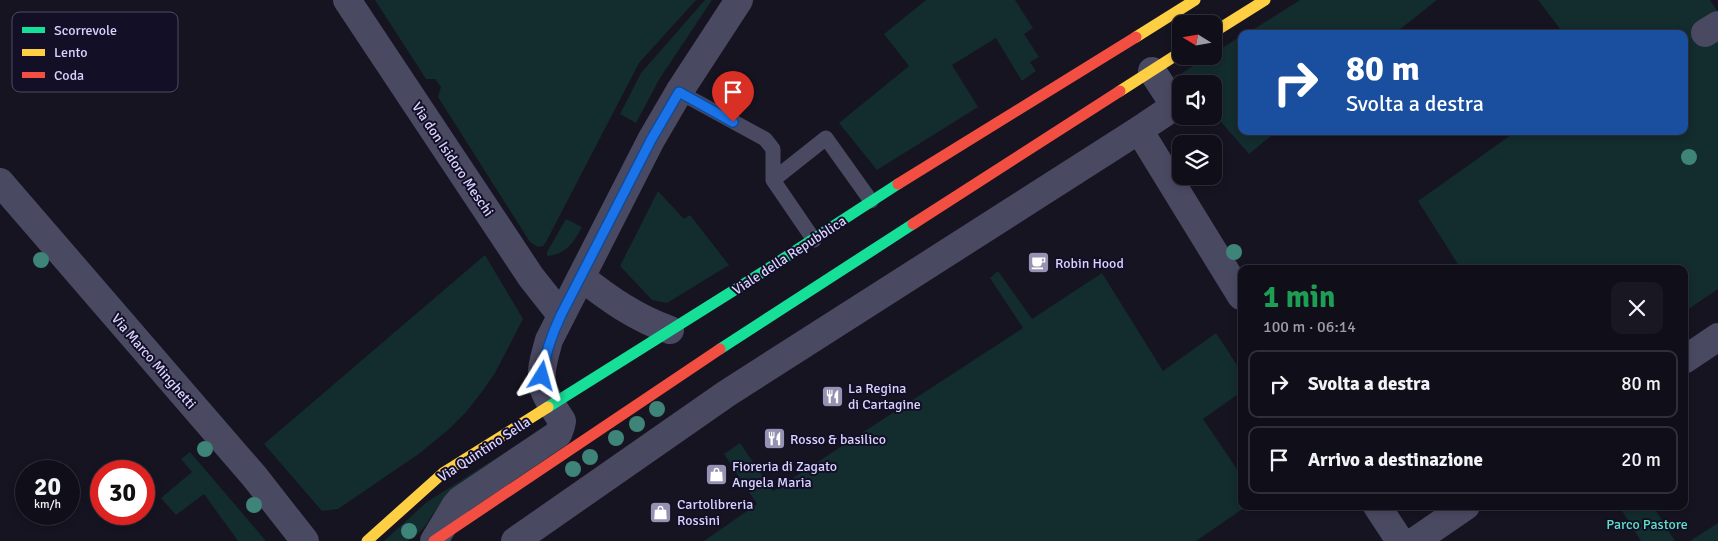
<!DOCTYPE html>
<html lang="it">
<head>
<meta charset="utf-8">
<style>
  body { margin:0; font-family:Signika,sans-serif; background:#191822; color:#f1f3f6; height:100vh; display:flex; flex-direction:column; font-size:19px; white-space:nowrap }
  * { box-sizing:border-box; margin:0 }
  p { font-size:16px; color:#9c9ca2 }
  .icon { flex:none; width:28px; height:28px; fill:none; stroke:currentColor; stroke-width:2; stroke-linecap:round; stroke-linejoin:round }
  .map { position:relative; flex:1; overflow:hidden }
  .drawer { position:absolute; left:1238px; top:265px; width:450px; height:245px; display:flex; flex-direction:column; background:#100f19; border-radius:10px; box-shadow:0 2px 8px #0003,0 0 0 1px #302f38 }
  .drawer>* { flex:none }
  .guide { position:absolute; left:1238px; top:30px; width:450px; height:105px; border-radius:10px; box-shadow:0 2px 8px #0003,0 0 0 1px #302f38; background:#1a4fa0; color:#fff; overflow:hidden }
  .needle { width:32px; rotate:281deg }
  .tools { position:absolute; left:1172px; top:15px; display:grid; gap:10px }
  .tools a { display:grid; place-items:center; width:50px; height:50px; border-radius:10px; background:#100f19; box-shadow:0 2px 8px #0003,0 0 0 1px #302f38; font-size:25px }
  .speed { position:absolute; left:15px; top:460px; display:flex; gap:10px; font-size:25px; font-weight:700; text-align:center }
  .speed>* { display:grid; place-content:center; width:65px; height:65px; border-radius:50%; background:#100f19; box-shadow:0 2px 8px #0003,0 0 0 1px #302f38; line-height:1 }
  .speed small { font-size:12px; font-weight:400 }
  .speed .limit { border:8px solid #d22; background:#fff; color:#111 }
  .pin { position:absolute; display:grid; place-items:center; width:42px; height:42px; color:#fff; margin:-51px -21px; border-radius:50% 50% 50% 0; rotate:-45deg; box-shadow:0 0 5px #0007 }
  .pin .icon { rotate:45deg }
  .me { position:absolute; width:55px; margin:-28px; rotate:8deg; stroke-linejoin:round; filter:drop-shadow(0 0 4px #0008) }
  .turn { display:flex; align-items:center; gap:18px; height:105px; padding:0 25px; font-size:22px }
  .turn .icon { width:65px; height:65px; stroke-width:2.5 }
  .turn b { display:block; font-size:35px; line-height:42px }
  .round { display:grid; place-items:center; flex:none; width:52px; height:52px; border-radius:10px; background:#191822 }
  .summary { display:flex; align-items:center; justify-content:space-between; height:85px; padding:0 25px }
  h1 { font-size:30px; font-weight:700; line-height:38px; color:#1e9e55 }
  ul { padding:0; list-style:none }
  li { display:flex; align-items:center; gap:15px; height:68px; margin:0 10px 8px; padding:0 15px; border:2px solid #302f38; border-radius:10px }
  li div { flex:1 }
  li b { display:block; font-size:19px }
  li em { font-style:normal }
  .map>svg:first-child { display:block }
</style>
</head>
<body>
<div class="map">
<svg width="1718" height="541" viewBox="0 0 1718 541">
  <rect width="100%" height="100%" fill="#161421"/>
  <path fill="#132c2d" d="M375 0H696L639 63 546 242 543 246 538 247 530 242 438 97 441 87 435 79H426Z
    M705 0H712L660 78 636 123 620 114 641 73Z
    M926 0H1015L1033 28 1024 34 1039 57 1030 62 1036 71 1022 81 996 38 952 65 978 107 877 170 839 123 909 66 884 34Z
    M1300 0H1437L1394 34H1246Z
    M1538 0H1710L1718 12V289L1684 312V269H1461L1418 201 1511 135 1509 131H1684V34H1564Z
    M1241 36V131H1277L1249 154 1214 114V84H1187L1179 75 1209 56H1214V53Z
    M658 191 684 219 690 215 729 265 667 303 652 300 620 266Z
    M566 219 582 227C573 243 567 254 547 256V252Z
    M485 255 523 319 495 373 481 393 466 412 448 430 420 453 338 509 322 511 264 444Z
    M998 271 1032 319 1102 273 1163 371 1216 333 1241 371V392L1203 419 1241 475V506H1247L1196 541H704L757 504 724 454 740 443 773 491 1023 328 990 278Z
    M542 429 544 431 448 492 423 529 408 541H384L427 502Z
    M190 452 266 541H238L204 494 176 515 161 498 192 472 181 459Z
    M1619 506H1653L1675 541H1641Z
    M1718 523V541H1690Z"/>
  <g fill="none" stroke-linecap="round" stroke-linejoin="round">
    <path stroke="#4a4962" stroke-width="15" d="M679 92 765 139 773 149V180
      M814 240 773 180 826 138 871 201"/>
    <path stroke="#4a4962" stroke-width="28" d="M347 0 531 277 561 315
      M1705 33 1718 25
      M1139 130 1241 296
      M0 182 254 476 305 541
      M581 277C609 299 636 318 670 330
      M1684 360 1718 337
      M1377 506 1400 541
      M434 541 455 506 460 500 558 434 561 426 562 421C556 411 548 401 544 390 538 375 545 355 549 340L651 140 679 92 739 0
      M515 541 726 394 1139 130 1175 106 1152 71
      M1415 541 1466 506"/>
    <path stroke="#16e098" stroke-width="11" d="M720 349 913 224
      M548 407 752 279 898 184"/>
    <path stroke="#ffcf43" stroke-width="11" d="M1214 32 1265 0
      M1136 37 1195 0
      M1120 91 1181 52
      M367 541 443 473 548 407"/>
    <path stroke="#f24e42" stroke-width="11" d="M898 184 1136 37
      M913 224 1120 91
      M434 541 720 349"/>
  </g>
  <g fill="#3e8478">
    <circle cx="1689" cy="157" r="8"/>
    <circle cx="1234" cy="252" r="8"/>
    <circle cx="41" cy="260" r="8"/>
    <circle cx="657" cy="409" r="8"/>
    <circle cx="637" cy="424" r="8"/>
    <circle cx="616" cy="438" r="8"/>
    <circle cx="205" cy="449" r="8"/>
    <circle cx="590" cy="457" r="8"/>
    <circle cx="573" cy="469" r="8"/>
    <circle cx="254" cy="505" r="8"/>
    <circle cx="409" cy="531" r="8"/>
  </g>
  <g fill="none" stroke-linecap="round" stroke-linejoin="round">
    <defs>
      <path id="route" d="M542 376C545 353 551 336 561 315L651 140 679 92 733 122"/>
    </defs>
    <use href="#route" stroke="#114b97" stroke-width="12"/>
    <use href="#route" stroke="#1a73e8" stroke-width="9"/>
  </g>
  <defs>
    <symbol id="cafe-square" viewBox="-11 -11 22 22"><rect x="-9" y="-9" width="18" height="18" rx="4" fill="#9591b1" stroke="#130f26"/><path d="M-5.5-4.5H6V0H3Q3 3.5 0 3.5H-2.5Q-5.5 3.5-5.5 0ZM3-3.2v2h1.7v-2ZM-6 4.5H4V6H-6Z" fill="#fff"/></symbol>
    <symbol id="restaurant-square" viewBox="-11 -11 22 22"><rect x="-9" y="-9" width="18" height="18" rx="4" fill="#9591b1" stroke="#130f26"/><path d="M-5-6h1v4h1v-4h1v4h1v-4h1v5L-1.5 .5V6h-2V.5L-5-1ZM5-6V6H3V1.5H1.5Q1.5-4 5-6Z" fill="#fff"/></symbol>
    <symbol id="shop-square" viewBox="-11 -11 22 22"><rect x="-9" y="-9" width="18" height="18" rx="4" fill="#9591b1" stroke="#130f26"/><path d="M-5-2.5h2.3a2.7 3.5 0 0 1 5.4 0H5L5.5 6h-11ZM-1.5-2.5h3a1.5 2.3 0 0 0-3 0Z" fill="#fff"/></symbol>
  </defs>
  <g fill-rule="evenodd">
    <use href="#cafe-square" x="1026" y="250" width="25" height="25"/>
    <use href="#restaurant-square" x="820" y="384" width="25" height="25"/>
    <use href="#restaurant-square" x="762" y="426" width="25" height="25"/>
    <use href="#shop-square" x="704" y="462" width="25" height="25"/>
    <use href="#shop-square" x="648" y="500" width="25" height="25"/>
  </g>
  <g text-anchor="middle" stroke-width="4" stroke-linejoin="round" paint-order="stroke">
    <g font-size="14" fill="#d9d4ff" stroke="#130f26">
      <text transform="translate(453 159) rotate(56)" y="5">Via don Isidoro Meschi</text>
      <text transform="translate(789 255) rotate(-33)" y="5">Viale della Repubblica</text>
      <text transform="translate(154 361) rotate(49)" y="5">Via Marco Minghetti</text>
      <text transform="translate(484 449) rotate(-33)" y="5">Via Quintino Sella</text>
    </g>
    <g font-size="14" fill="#d9d4ff" stroke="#130f26" text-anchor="start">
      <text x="1055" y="268">Robin Hood</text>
      <text x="848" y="393">La Regina<tspan x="848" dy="16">di Cartagine</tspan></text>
      <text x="790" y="444">Rosso &amp; basilico</text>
      <text x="732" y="471">Fioreria di Zagato<tspan x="732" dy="16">Angela Maria</tspan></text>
      <text x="677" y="509">Cartolibreria<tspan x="677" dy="16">Rossini</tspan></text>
    </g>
    <g font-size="14" fill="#5fe0c0" stroke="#130f26">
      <text x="1647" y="529">Parco Pastore</text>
    </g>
  </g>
  <rect x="12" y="12" width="166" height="80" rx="8" fill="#130f26" stroke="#4e4a67" stroke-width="1"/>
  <rect x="22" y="27" width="23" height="6" fill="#16e098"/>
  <rect x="22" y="49" width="23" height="7" fill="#ffcf43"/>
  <rect x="22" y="72" width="23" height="6" fill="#f24e42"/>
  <g font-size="14" fill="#d9d4ff">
    <text x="54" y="35">Scorrevole</text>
    <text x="54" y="57">Lento</text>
    <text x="54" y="80">Coda</text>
  </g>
</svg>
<div class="tools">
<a><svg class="needle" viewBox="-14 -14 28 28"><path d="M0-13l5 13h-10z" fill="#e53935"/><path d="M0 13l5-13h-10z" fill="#9c9ca2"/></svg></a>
<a><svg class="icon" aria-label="sound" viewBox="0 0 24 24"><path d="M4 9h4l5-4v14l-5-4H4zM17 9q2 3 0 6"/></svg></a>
<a><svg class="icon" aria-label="layers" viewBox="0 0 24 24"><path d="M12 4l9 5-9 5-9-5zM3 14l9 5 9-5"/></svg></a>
</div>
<div class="speed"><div>20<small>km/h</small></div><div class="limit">30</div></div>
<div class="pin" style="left:733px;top:122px;background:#d93025"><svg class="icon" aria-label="arrive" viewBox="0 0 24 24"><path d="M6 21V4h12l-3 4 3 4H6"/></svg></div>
<svg class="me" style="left:542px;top:376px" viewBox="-20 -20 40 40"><path d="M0-17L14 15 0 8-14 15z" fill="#1a73e8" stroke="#fff" stroke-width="4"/></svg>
<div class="guide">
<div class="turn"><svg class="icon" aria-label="right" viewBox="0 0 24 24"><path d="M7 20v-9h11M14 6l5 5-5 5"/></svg><div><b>80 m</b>Svolta a destra</div></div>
</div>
<section class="drawer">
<div class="summary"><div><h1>1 min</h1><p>100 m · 06:14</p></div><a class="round"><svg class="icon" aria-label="close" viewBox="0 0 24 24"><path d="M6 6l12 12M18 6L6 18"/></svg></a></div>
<ul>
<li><svg class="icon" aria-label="right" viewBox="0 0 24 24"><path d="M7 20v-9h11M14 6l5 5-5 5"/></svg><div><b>Svolta a destra</b></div><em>80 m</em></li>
<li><svg class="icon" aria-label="arrive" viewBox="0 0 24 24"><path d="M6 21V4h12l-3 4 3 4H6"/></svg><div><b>Arrivo a destinazione</b></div><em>20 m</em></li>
</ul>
</section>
</div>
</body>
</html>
